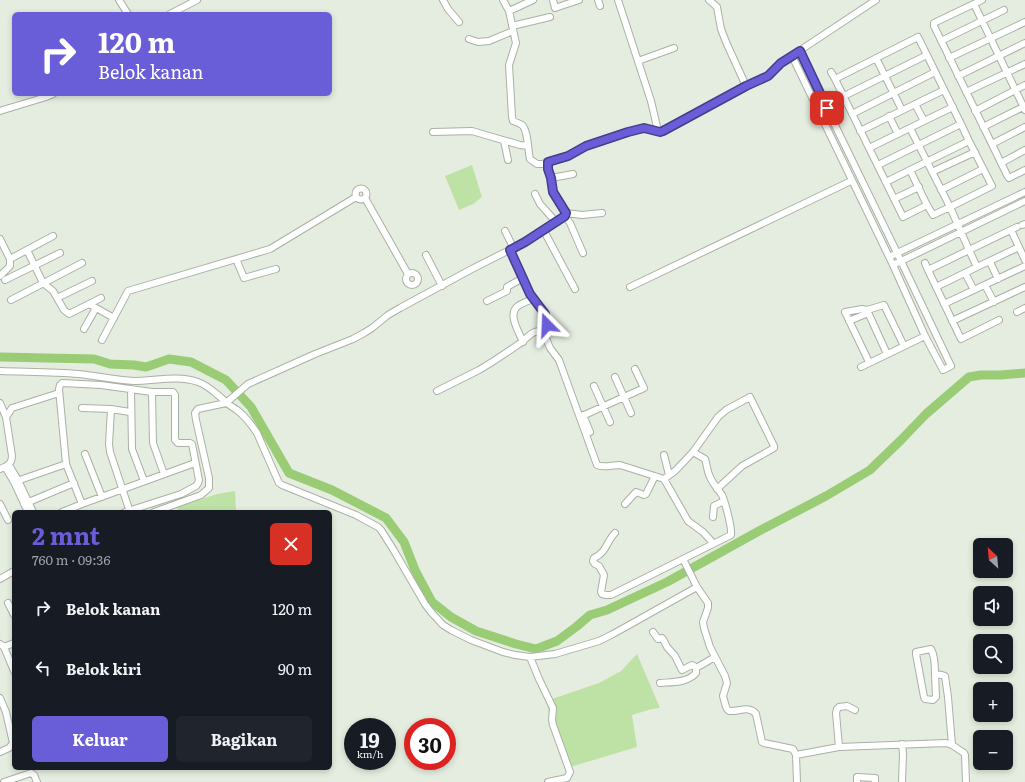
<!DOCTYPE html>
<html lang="id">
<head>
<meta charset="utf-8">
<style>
  body { margin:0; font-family:Literata,serif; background:#20242c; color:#f1f3f6; height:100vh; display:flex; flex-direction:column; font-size:15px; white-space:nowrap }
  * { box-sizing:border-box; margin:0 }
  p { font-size:13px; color:#9ea1a6 }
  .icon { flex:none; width:22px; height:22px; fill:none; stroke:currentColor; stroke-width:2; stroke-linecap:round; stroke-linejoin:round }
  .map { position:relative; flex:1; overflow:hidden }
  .panel { position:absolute; left:12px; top:510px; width:320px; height:260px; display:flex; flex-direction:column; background:#171b24; border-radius:6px; box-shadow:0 2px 6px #0003 }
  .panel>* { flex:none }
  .top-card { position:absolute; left:12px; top:12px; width:320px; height:84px; border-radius:6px; box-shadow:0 2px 6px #0003; background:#6a5ed8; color:#fff; overflow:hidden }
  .needle { width:26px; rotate:334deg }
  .tools { position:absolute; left:973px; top:538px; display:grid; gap:8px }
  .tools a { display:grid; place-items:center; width:40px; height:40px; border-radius:6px; background:#171b24; box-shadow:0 2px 6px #0003; font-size:20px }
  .speed { position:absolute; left:344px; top:718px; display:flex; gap:8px; font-size:20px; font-weight:700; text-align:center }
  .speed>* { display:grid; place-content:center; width:52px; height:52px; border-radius:50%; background:#171b24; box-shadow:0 2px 6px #0003; line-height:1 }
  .speed small { font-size:10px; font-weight:400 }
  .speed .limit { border:6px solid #d22; background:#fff; color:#111 }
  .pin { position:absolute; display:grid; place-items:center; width:34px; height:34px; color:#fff; margin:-17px; border-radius:8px; box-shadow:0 2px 6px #0006 }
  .me { position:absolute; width:44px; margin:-22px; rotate:339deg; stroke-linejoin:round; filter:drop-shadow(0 0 3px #0008) }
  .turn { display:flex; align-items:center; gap:14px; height:84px; padding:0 20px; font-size:18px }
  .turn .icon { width:52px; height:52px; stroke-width:2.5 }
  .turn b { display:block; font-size:28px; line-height:34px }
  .round { display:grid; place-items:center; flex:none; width:42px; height:42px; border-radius:6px; background:#20242c }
  .headline { display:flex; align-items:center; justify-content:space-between; height:68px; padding:0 20px }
  h1 { font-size:24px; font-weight:700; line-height:30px; color:#6a5ed8 }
  .button { display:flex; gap:8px; margin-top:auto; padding:8px 20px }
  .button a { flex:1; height:46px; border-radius:6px; background:#6a5ed8; color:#fff; font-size:16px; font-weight:700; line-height:46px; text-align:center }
  .button a+a { background:#20242c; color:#f1f3f6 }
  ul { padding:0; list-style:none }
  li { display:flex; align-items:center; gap:12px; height:60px; padding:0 20px }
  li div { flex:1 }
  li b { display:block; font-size:15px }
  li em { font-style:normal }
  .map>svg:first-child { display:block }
</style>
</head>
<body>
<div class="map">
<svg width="1025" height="782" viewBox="0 0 1025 782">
  <rect width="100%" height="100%" fill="#e5ede0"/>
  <path fill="#bee2a5" d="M472 165 482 197 473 204 459 210 445 176Z
    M235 491 236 512H179L177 507 217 494Z
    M637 654 660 708 652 709 632 715 637 747 567 768 556 737 546 701 599 683 621 671Z"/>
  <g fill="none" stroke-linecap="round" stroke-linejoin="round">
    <path stroke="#99cc74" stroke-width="9" d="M0 357 94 359 110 364 134 365 146 367 169 359 191 362 226 380 251 407 289 473 332 490 386 518 404 542 415 570 432 602 451 617 476 631 516 644 536 649 557 641 576 627 590 615 607 610 667 582 759 531 826 496 870 470 901 440 926 414 969 377 981 375H1001L1025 373"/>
    <defs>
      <path id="minor" d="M119 0 128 14
        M443 0 448 9 459 22
        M503 0 509 11 516 43 509 65 512 117 513 121C516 122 519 123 522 125 528 130 528 151 530 159L537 164H542L568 157 586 146 628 132 644 128 660 131H663L746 86 769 76 781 63 876 0
        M553 0 555 8 579 0
        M598 0 600 6
        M618 0 651 101 658 131
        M709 0 717 7 721 29 726 42 746 86
        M982 0 936 22 934 23V26L1007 175 1009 178 1025 170
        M974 4 1025 110
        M509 11 533 0
        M170 14 197 0
        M512 26 550 17
        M469 39 478 42 489 41 513 31
        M941 41 1004 10
        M792 56 893 265 925 336 943 370 951 366 901 261 799 51
        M876 58 902 110
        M949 58 1025 22
        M638 61 674 48
        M831 72 835 79 903 217 927 205 910 170 886 182
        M958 76 1025 43
        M835 79 918 37 961 124 878 165
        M966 92 1025 64
        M844 96 927 55
        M915 104 924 121 953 107
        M0 111 46 97 53 94
        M975 111 1025 85
        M852 114 935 72
        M889 116 898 134
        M961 124 969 141
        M983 127 1025 106
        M910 128 924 121
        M860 131 944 90
        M433 132 472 131 520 145 528 146
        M504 141 508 160
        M992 144 1025 127
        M869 148 910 128 950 207 992 186 969 141 910 170
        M1001 163 1025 150
        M932 172 975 152
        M551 178 573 174
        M355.5 194a5.5 5.5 0 1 1 11 0a5.5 5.5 0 1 1-11 0Z
        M941 190 983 169
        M535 194 540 204 556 222
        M365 198 408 274
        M894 199 919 187
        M927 205 933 215 950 207 969 250 1017 227
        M566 213 582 215 602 213
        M565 216 570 223 583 253
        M1022 225 1025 224
        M1011 230 1025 260
        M505 231 514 249
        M544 231 575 289
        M0 239 10 259
        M27 250 43 283 53 291 64 310 69 314 89 304 114 318
        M510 250 530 294 545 314 548 323 542 331 545 336 550 348 559 360 597 465C603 468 612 465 620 465L664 479 688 521 703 532 713 543
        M426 255 442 286
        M893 255 1025 192
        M236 259 244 278 276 269
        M990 262 998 279
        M925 263 928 270 969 250 977 267 1019 247
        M893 265 1025 201
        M928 270 961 339 999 320
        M965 273 974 290
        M406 279a6 6 0 1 1 12 0a6 6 0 1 1-12 0Z
        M0 276 10 266V259L53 236
        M5 280 60 253
        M985 285 994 302
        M630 287 851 181
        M936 287 977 267
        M57 298 92 281
        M11 300 82 263
        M487 301 507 291V287L523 278
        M89 304 101 298
        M944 304 1025 266
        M867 310 884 305 904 346
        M1017 312 1025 308
        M849 321 868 313
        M952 321 1025 287
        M84 329 96 308
        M102 340 128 291 270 249 356 197
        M523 342C519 332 507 314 518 306 522 303 528 301 533 299
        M869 362 845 312 862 309 867 310 887 354
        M861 367 925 336
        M0 371C26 372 53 372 79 374 97 376 116 380 134 381 155 381 177 375 198 382 208 385 216 394 225 401 228 405 233 407 237 410 245 416 251 424 257 433L279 483 282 485 356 515 378 527 381 530 393 549 425 604 431 612 443 625 451 630 471 640 503 652 515 655 530 657 555 654 599 641 613 634 697 587
        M615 377 631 413
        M594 386 610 422
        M131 389 132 449 144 481
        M437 391C451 384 465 377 479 370 493 362 506 353 519 344 527 339 531 330 542 331
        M152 392 153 443 164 474
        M0 403 6 417 12 456C12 464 7 466 0 469
        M82 408 111 409 109 444 110 452 130 512
        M111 409 130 412
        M583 415 590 432
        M6 417 12 408 59 393
        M580 417 644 388 635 369
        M693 452 705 459C707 465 707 471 710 477 713 484 718 489 722 495 725 502 732 527 731 535L683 559 697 587 708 603V608L703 622 704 628 710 647 725 676 727 683 723 696 726 707 727 709 729 711C738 712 750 705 756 714L762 742 764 743 793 749 796 755 797 782
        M85 454 102 497
        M664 455 669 475
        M9 465 18 480 33 512
        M5 467 14 482 28 512
        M664 479 675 471 693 452 718 417 726 410 750 397 774 446V448L742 466 717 489
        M14 482 66 464 59 389 60 385 62 383 101 385 152 392H173L175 395V440L178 443H190L192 444 199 480 198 483 196 486 181 494 125 512
        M0 504 8 520
        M24 504 74 483
        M82 504 195 463
        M625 504 636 492 644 495 646 494 655 476
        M62 512 82 504 66 464
        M154 512 201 495 209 488V478L196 420 195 413 198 409 226 403 248 384 315 354 353 339 364 333 372 328 388 315 400 308 470 270 525 242 565 216 566 213 553 192 551 178 547 169 548 162
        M713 517 714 506 724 501
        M615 533C606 542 607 552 594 558L593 561 595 564 599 566 604 575 601 592 602 594 606 595H611L683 559
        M0 579 14 571
        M8 603 14 615
        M653 632 658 639 662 638 663 639 667 647 675 656 682 670 692 665 694 666 696 668 715 657
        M0 644 4 647 14 671
        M4 647 14 643
        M530 657 539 679 553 708 552 720 553 725 570 772 567 778 548 782
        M935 674 936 697 933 700 925 699 924 697 916 654V652L931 649C935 656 935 666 935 674L942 675 945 676 948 697 952 745
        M660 683C672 682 687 683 696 673V668
        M0 698 6 712 13 743 9 748 0 752
        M902 744 903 754 902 782
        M839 747 836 713 837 709 839 707 847 706 855 710
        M796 755 839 747 946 743 952 745 964 753 965 755 966 782
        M4 782 31 773 34 775 37 782
        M857 782V777L875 778V782"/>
    </defs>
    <use href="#minor" stroke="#a9b1a5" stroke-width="8"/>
    <use href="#minor" stroke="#fff" stroke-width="6"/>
  </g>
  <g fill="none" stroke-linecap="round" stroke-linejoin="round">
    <defs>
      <path id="route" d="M547 325V321L545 314 530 294 510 250 525 242 565 216 566 213 553 192 551 178 548 169V162L568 156 586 146 628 132 644 128 660 132 663 131 746 86 768 76 781 63 800 51 827 108"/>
    </defs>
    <use href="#route" stroke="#453d8c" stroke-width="10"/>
    <use href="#route" stroke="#6a5ed8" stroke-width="7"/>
  </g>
</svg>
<div class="tools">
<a><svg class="needle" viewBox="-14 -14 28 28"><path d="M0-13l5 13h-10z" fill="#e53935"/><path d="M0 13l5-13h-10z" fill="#9ea1a6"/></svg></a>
<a><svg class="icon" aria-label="sound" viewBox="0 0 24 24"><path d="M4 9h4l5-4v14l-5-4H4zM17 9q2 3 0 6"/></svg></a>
<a><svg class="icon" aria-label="search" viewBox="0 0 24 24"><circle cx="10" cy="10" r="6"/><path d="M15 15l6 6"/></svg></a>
<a>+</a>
<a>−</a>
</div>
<div class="speed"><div>19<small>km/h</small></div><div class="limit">30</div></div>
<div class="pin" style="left:827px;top:108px;background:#d93025"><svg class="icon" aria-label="arrive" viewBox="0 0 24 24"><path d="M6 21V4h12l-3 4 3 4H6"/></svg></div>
<svg class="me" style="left:547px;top:325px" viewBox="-20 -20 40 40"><path d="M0-17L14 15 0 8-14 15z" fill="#6a5ed8" stroke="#fff" stroke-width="4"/></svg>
<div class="top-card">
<div class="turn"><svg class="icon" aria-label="right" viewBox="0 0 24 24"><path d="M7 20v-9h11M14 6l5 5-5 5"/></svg><div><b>120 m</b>Belok kanan</div></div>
</div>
<section class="panel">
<div class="headline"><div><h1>2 mnt</h1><p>760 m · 09:36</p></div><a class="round" style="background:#d93025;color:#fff"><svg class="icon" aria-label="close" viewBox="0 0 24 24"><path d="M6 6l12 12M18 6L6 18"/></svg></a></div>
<ul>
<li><svg class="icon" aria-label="right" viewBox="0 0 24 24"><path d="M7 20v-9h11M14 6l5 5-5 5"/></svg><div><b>Belok kanan</b></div><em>120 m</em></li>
<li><svg class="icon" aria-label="left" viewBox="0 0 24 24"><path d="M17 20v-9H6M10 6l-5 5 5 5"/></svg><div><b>Belok kiri</b></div><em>90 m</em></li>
</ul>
<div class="button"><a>Keluar</a><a>Bagikan</a></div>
</section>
</div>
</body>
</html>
